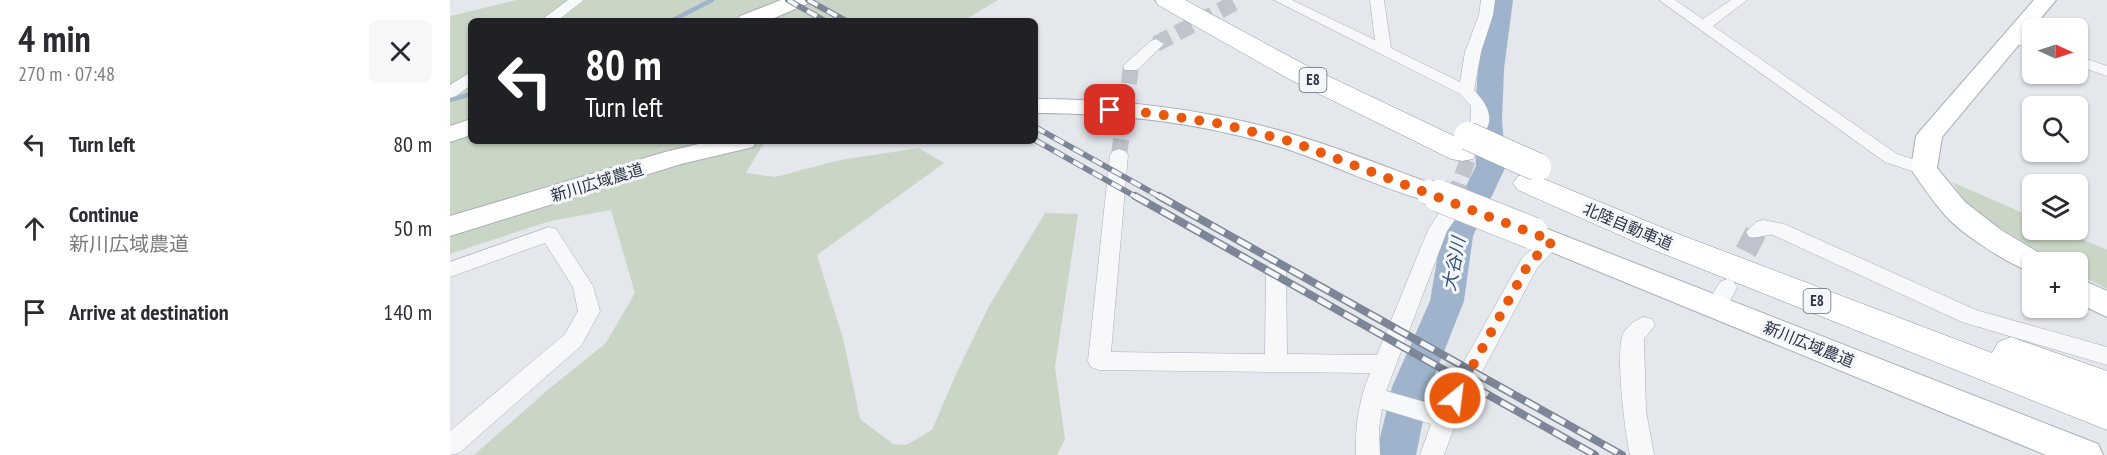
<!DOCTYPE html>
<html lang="en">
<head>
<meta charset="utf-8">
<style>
  body { margin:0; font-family:"PT Sans Narrow","Noto Sans JP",sans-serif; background:#f7f7f7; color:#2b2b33; height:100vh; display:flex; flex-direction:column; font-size:22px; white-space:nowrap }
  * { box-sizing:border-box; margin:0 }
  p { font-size:20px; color:#7c7c81 }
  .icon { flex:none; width:33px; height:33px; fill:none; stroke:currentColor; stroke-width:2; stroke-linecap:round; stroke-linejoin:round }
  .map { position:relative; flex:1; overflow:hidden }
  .drawer { display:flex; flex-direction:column; background:#fff; width:450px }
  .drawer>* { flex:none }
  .guide { position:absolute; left:18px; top:18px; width:570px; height:126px; border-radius:9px; box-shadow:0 2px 4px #0004; background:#202124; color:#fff; overflow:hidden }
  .needle { width:39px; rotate:93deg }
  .fabs { position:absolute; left:1572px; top:18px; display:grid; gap:12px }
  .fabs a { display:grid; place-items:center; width:66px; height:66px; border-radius:9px; background:#fff; box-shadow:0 2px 4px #0004; font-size:30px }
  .pin { position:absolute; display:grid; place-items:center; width:51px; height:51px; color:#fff; margin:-26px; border-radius:12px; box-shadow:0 3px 9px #0006 }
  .me { position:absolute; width:66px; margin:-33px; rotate:29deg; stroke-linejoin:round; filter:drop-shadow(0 0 4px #0008) }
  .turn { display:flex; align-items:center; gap:21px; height:126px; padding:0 18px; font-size:27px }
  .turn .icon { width:78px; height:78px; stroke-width:2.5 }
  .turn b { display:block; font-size:42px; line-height:51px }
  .round { display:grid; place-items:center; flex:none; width:63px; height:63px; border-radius:9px; background:#f7f7f7 }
  .head { display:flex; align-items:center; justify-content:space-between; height:102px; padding:0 18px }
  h1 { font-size:36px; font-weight:800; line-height:45px }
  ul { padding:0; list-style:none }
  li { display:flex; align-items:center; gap:18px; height:84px; padding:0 18px }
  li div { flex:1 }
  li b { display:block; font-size:22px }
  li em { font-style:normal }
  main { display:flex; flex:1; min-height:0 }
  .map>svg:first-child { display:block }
</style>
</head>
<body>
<main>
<section class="drawer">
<div class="head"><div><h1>4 min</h1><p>270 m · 07:48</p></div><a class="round"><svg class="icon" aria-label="close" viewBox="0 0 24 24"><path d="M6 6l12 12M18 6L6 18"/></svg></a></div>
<ul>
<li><svg class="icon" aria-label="left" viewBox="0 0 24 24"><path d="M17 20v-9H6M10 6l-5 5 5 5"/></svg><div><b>Turn left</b></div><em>80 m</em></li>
<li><svg class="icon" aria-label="ahead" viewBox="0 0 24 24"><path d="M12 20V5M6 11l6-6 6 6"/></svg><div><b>Continue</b><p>新川広域農道</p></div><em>50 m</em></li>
<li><svg class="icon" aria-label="arrive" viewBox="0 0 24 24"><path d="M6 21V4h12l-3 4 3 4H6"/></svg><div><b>Arrive at destination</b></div><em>140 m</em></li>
</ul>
</section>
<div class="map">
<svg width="1657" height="455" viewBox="0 0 1657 455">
  <rect width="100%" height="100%" fill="#e4e7ec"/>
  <path fill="#c9d6c5" d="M67 0H548L513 21H21V141H318L312 146 296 173 325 177 390 160 469 148 494 163 367 255 394 342 410 419 443 444 456 445 482 430 506 374 539 306 595 213 628 214 605 367 615 439 607 455H24L100 388 156 343 185 293 161 210 100 221 0 254V16Z
    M1502 182 1582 217V230H1611L1657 250V289L1628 274V262H1607L1542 223 1515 201Z"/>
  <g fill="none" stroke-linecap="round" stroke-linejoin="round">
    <path stroke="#9fb4cc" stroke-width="4.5" d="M221 21 262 0
      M0 100 21 94"/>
    <path fill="#9fb4cc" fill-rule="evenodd" d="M1039 0H1063L1054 69 1052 120 1056 166 1023 236 1014 301 980 387 966 455H926L942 387 980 301 991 236 1026 166 1024 120 1028 69Z"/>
    <path stroke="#bfc3cb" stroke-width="16" stroke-dasharray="16 8" stroke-linecap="butt" d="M706 44 790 0
      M669 155 681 67
      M1004 198 1026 137"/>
    <path stroke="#bfc3cb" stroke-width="22" stroke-dasharray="22 10" stroke-linecap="butt" d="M999 211 1004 196
      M1281 280 1306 232"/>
    <defs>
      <path id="street" d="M118 0H134L107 21H90Z
        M824 0H842L925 40 920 0H934L941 48 1010 82 1015 52 1029 15 1031 0H1045L1043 15 1031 52 1024 90C1034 101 1045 115 1036 130H1024L1021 126V106L1010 94Z
        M1209 0H1225L1253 19 1281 0H1297L1263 26 1447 154 1480 165 1483 169 1480 173 1474 175 1435 162Z
        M1562 33 1582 40V49L1557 41 1554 38Z
        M706 39 714 44 711 47 687 70H675L673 67 675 64 701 41Z
        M1628 56 1657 66V76L1628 66Z
        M21 72V85L6 96 0 98V85Z
        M669 149 675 151 678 155 661 352 815 354 816 269 819 264 826 262 833 264 836 269 837 354 927 355 978 230 989 213 996 211 1003 213 1006 218 997 231 936 391 989 406 1072 258 1096 236 1103 234 1110 236 1113 241 1087 268 1007 419 994 455H970L981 424 932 409 929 429 930 455H906C905 425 909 400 920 373L649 370 641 367 638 361 660 155 663 151Z
        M1313 220 1334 224 1526 310 1657 347V365L1512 322 1323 235C1314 234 1309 239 1299 237L1296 232 1306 222Z
        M99 227 106 229 143 286 150 311 131 346 9 453 0 455V431L115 334 128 311 123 287 95 243 0 277V262Z
        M1277 279 1284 282 1287 287 1274 313 1266 315 1258 313 1255 307 1270 282Z
        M1194 317 1202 319 1205 325 1194 339 1196 411 1204 455H1180C1175 433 1165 353 1173 334 1177 326 1186 319 1194 317Z"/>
      <path id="secondary" d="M331 0H360L357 4 317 21H287L290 16Z
        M1584 0H1606L1492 137 1487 168 1515 202 1551 230 1593 255 1598 262H1582V272C1559 265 1510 233 1494 214 1482 200 1471 184 1461 169L1466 136 1470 131Z
        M585 99C666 99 746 108 824 129 880 144 933 166 988 186L992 192 988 198 978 201C930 188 884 165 837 149 755 123 670 113 585 113Z
        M21 119V135L0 142V126Z
        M261 141H307L303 147 231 164 0 236V216L215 152Z
        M1082 223 1648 444 1653 455H1596L1072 240 1068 233 1072 226Z
        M1628 278 1657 291V317L1628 303Z"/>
      <path id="highway" d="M705 0H735L859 67 1023 145 1027 152 1023 159 1012 161 1001 159 839 79 708 5Z
        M1079 173 1223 232 1542 353 1548 342 1561 337 1657 371V430L1199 248 1068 190 1063 183 1068 176Z"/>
    </defs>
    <use href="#street" stroke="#a9aeb7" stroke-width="1"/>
    <use href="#secondary" stroke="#a9aeb7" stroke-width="2"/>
    <use href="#highway" stroke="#8b94a3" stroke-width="1"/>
    <use href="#street" fill="#f7f8fa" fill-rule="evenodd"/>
    <use href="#secondary" fill="#fff" fill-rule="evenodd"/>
    <use href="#highway" fill="#fff" fill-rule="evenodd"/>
    <defs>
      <path id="rail-far1" d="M338 0 375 21
        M358 0 396 21
        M585 127 712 198
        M585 140 688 198"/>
      <path id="rail" d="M685 196 1145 455
        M709 196 1172 455"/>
    </defs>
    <use href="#rail-far1" stroke="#7d8696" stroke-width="6"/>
    <use href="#rail" stroke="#7d8696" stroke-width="8"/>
    <use href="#rail-far1" stroke="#f4f6f9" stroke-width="4" stroke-dasharray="11" stroke-linecap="butt"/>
    <use href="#rail" stroke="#f4f6f9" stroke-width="5" stroke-dasharray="15" stroke-linecap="butt"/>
    <defs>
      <path id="secondary-bridge-far1" d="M978 192 993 198"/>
      <path id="secondary-bridge" d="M989 196 1082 233"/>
      <path id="highway-bridge" d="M1018 136 1087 167"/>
    </defs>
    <use href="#secondary-bridge-far1" stroke="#a9aeb7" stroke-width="26" stroke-linecap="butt"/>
    <use href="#secondary-bridge" stroke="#a9aeb7" stroke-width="33" stroke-linecap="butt"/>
    <use href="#highway-bridge" stroke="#8b94a3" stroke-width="29" stroke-linecap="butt"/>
    <use href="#secondary-bridge-far1" stroke="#fff" stroke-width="24"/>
    <use href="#secondary-bridge" stroke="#fff" stroke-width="32"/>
    <use href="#highway-bridge" stroke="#fff" stroke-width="28"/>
  </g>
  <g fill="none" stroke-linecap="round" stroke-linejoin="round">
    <path stroke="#ea580c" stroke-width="10" stroke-dasharray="0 18" d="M660 110 700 113 772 124 843 142 1103 241 1079 263 1005 398"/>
  </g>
  <g text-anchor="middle" stroke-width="6" stroke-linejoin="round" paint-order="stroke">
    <g fill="#f4f6f9" stroke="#676e7b" stroke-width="1.5">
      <rect x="849.5" y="68" width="27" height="24" rx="4.5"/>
      <rect x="1353.5" y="289" width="27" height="24" rx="4.5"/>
    </g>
    <g font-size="15" font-weight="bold" fill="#2b3445">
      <text x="863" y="85">E8</text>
      <text x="1367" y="306">E8</text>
    </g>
    <g font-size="16" fill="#2b3445" stroke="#f4f6f9">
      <text transform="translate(147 182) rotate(-17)" y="6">新川広域農道</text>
      <text transform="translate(1178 226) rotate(23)" y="6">北陸自動車道</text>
      <text transform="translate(1359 344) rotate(22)" y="6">新川広域農道</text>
    </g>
    <g font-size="18" font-style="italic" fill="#34527a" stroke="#f4f6f9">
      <text transform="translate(1004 264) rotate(-79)" y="6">大谷川</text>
    </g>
  </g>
</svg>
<div class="fabs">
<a><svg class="needle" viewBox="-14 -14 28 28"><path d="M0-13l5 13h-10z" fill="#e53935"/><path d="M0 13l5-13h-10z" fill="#7c7c81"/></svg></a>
<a><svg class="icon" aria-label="search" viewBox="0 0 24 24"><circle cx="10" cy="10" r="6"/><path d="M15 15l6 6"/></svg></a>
<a><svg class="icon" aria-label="layers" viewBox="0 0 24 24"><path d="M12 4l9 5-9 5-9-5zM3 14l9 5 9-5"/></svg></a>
<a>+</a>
</div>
<div class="pin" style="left:660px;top:110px;background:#d93025"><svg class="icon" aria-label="arrive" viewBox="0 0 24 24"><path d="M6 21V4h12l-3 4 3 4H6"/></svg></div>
<svg class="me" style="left:1005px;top:398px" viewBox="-20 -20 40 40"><circle r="17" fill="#ea580c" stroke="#fff" stroke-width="3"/><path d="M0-11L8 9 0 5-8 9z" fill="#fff"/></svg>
<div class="guide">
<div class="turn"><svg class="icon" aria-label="left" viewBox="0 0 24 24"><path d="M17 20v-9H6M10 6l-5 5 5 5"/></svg><div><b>80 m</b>Turn left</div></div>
</div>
</div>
</main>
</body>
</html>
